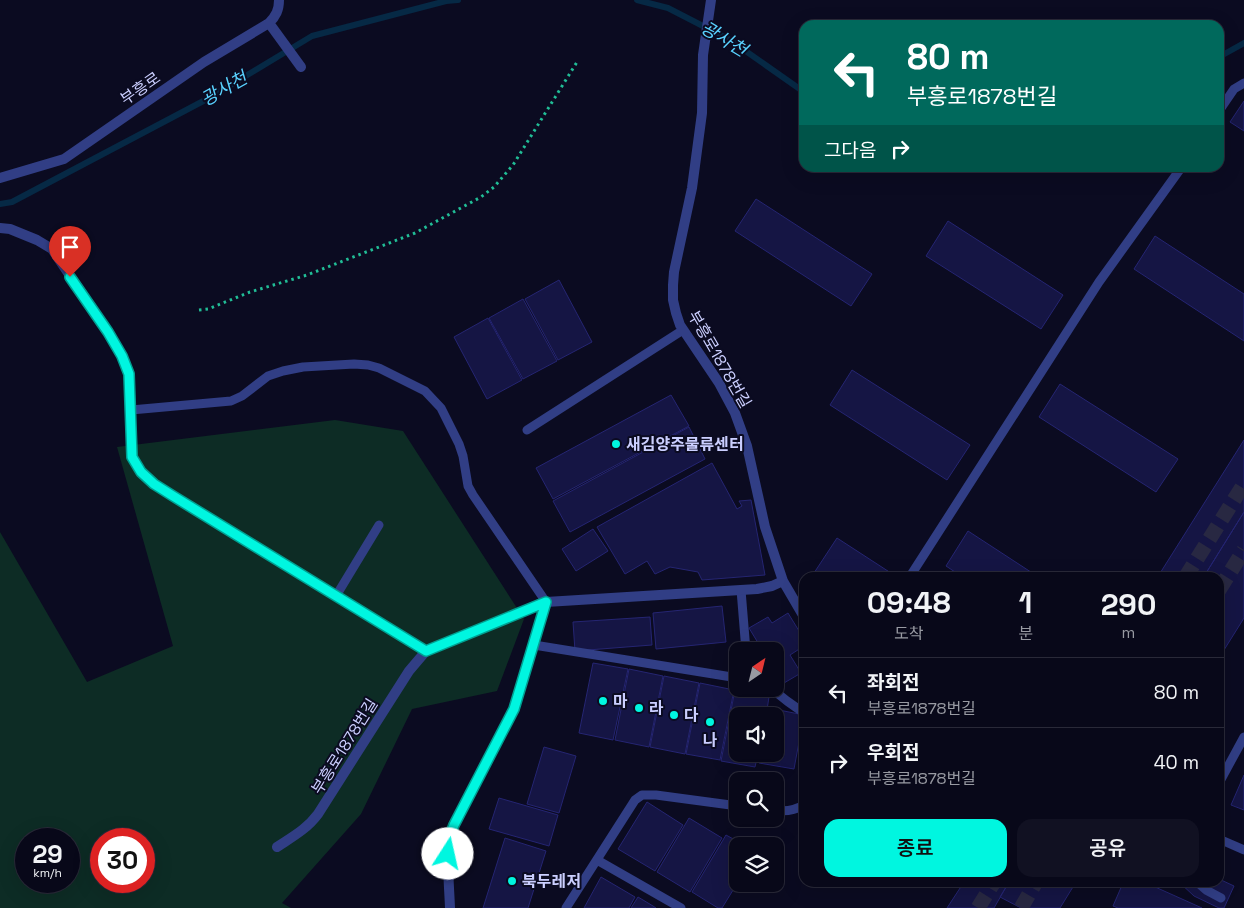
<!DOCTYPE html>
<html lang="ko">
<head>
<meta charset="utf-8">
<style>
  body { margin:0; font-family:"Space Grotesk","Noto Sans KR",sans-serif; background:#112; color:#f1f3f6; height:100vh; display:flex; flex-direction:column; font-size:19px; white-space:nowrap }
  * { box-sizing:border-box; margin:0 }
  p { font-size:16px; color:#989aa2 }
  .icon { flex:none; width:28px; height:28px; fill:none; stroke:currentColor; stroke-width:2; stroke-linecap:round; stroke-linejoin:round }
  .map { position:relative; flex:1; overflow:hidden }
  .side { position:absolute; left:799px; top:572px; width:425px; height:315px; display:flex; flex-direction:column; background:#080819; border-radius:15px; box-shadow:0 5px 20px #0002,0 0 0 1px #292938 }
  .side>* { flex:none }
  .guide { position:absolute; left:799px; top:20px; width:425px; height:152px; border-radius:15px; box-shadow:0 5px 20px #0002,0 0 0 1px #292938; background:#00695c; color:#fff; overflow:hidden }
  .needle { width:32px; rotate:35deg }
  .controls { position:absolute; left:729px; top:642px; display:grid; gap:10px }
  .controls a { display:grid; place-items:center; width:55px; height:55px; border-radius:10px; background:#080819; box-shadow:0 5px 20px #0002,0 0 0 1px #292938; font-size:25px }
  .speed { position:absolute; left:15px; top:828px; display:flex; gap:10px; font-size:25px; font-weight:700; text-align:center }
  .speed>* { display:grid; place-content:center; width:65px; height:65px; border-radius:50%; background:#080819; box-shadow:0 5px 20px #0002,0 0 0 1px #292938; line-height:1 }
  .speed small { font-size:12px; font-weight:400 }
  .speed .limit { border:8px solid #d22; background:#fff; color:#111 }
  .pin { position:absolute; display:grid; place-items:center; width:42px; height:42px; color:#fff; margin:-51px -21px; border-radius:50% 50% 50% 0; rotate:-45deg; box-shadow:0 0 5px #0007 }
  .pin .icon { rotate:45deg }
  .me { position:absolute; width:55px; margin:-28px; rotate:10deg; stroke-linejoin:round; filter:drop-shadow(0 0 4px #0008) }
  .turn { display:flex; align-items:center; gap:18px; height:105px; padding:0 25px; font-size:22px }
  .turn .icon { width:65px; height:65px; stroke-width:2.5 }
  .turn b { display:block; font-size:35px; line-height:42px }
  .then { display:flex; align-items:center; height:48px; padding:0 25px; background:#0003; gap:10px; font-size:19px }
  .eta { display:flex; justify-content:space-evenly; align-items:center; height:85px; text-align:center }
  .eta b { font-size:30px; font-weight:600; line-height:35px }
  .primary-button { display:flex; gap:10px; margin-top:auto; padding:10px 25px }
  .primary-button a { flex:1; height:58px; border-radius:15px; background:#00f6e0; color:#111; font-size:20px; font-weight:600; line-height:58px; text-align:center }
  .primary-button a+a { background:#112; color:#f1f3f6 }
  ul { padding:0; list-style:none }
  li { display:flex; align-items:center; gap:15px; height:70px; padding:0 25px; border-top:1px solid #292938 }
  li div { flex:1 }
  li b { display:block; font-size:19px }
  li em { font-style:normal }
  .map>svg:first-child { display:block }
</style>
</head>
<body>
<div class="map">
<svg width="1244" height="908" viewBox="0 0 1244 908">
  <rect width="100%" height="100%" fill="#0b0b21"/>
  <path fill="#0d2c25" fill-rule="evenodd" d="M335 420 403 431 524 619 497 691 412 709 361 814 282 903 291 908H0V532L87 682 173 646 117 447ZM26 839H69V881H26ZM101 839H144V881H101Z"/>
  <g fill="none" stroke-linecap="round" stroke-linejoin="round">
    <path stroke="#062945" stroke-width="6" d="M637 0 668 8 730 40 804 92
      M1219 57 1244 43
      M0 204 12 202 209 98 312 36 446 1 458 0"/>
  </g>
  <path fill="#151544" stroke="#252572" d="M1244 101V131L1230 122Z
    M756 199 872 274 851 306 735 231Z
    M948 221 1063 295 1041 329 926 256Z
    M1155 236 1244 294V341L1134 269Z
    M559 280 592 342 558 360 525 299Z
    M523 299 557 361 523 379 489 318Z
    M488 318 522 380 487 399 454 337Z
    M852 370 970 445 947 480 830 405Z
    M1060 384 1178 459 1156 492 1039 417Z
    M671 395 689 426 553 499 536 468Z
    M689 427 705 459 570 532 553 501Z
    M1244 440V512L1203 578H1157Z
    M712 463 737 509 742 506 739 501 751 500 765 575 702 580 698 572 670 567 655 574 647 561 625 574 597 527Z
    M1244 512V618L1219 658V578H1203Z
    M593 529 608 551 576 571 562 549Z
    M968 531 1040 578H964L946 566Z
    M837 538 894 575 892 578H821L814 573Z
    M722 606 726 642 656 649 653 613Z
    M788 613 804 639V646L790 655 801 673 784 683 775 670V651H763L749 628 768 617 772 623Z
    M650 617 652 645 575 651 573 622Z
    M593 663 628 669 613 740 579 733Z
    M629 669 663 676 649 747 615 740Z
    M664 676 699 683 685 754 650 747Z
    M700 683 734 690 720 760 686 754Z
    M735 690 769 697 766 716H738V754H758L755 767 721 761Z
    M769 708 804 715 794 769 759 763 761 754H775V716H768Z
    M544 747 576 756 559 813 527 804Z
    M1244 775V810L1231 805Z
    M499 798 558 815 549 846 489 829Z
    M647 802 683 825 655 871 618 849Z
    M689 818 722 838 690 892 657 872Z
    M726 835 746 846H738V882L722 908H718L692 892Z
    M505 838 546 851 528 908H483Z
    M601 877 635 897 629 908H584Z
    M1219 879 1234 886 1224 908H1219L1194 896 1179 882H1219Z
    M964 882H1009L994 908H947Z
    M1009 882H1076L1060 908H1021L1000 897Z
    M1130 882H1144L1202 908H1118L1113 906 1123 883 1129 886Z
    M638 897 653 906 656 908H631Z"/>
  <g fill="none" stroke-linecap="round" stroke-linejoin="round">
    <path stroke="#282842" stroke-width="15" stroke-dasharray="15 8" stroke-linecap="butt" d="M1185 578 1244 484
      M1219 590 1244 550
      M978 908 994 882
      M1021 908 1036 882"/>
    <path stroke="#21bd96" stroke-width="3" stroke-dasharray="2.5 4" stroke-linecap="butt" d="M199 310 208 309 250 292 307 275 415 233 481 197 494 187 513 165 577 62"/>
    <path stroke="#313e85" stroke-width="9" d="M1219 111 1234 89 1244 83
      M131 410 231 401 242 396 268 376 283 371 303 367 354 364 368 365 379 368 425 391 441 408 459 444 463 456 468 486 473 495 546 602
      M527 430 683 330
      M909 578 1099 282 1181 168
      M741 590 746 651
      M336 596 379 525
      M534 645 738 678
      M772 689 787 701 804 713
      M1219 783 1244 737
      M775 810C785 812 795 810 804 805
      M1219 839 1244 850
      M597 860 681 908
      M1197 882 1206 890 1221 898
      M566 908 635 800 642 795H656L738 806"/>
    <path stroke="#313e85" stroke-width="10" d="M711 0 703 55 702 113 692 188 674 272 673 285V300L676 313 680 325 719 383 735 413 747 446 765 527 783 581 804 617
      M269 23 301 67
      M0 178 64 159 204 62 269 23C276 16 279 10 279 0
      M0 228 10 229 37 240 52 249 108 332 122 356 129 373 132 457 141 472 154 484 173 496 426 651 546 602 757 589 772 586 783 581
      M277 847C292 837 307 829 318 814L409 671 426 651
      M450 908C449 880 445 852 454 825L514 709 546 602"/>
  </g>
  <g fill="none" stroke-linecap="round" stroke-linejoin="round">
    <defs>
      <path id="route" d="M70 277 108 332 122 356 129 374 132 457 141 472 154 484 173 496 426 651 546 602 514 709 454 825 449 838 448 854"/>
    </defs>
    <use href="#route" stroke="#00a092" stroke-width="12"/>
    <use href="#route" stroke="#00f6e0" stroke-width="9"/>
  </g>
  <g fill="#00f6e0" stroke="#0b0b21" stroke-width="2">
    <circle cx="616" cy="444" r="5"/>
    <circle cx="603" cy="701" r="5"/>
    <circle cx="639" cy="708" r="5"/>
    <circle cx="674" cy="715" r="5"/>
    <circle cx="710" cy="722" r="5"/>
    <circle cx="512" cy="881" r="5"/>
  </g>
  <g text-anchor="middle" stroke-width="4" stroke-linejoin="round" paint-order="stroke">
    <g font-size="16" fill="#cbcfff" stroke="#0b0b21">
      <text transform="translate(140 88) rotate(-35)" y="6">부흥로</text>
      <text transform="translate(720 359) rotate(60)" y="6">부흥로1878번길</text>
      <text transform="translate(344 746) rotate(-58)" y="6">부흥로1878번길</text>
    </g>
    <g font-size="16" font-weight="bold" fill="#cbcfff" stroke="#0b0b21" text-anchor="start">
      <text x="626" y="450">새김양주물류센터</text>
      <text x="613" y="707">마</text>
      <text x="649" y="714">라</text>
      <text x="684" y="721">다</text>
      <text x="710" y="746" text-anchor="middle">나</text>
      <text x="522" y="887">북두레저</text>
    </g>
    <g font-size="18" font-style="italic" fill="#59d2ff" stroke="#0b0b21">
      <text transform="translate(724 39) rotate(31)" y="6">광사천</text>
      <text transform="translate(224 89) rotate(-30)" y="6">광사천</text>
    </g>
  </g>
</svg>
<div class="controls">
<a><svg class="needle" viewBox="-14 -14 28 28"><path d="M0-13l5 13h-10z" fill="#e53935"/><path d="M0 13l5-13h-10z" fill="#989aa2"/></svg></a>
<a><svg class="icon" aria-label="sound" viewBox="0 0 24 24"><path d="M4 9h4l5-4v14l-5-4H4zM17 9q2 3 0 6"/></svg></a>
<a><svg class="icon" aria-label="search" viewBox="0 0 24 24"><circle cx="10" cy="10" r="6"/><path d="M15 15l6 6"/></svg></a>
<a><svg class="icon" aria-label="layers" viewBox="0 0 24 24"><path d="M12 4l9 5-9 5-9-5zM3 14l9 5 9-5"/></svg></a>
</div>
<div class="speed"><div>29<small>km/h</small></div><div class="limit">30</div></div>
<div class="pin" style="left:70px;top:277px;background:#d93025"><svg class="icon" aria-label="arrive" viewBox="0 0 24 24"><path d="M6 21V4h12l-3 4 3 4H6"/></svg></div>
<svg class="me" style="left:448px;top:854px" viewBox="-20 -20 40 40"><circle r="19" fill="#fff"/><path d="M0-13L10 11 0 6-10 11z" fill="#00f6e0"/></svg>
<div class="guide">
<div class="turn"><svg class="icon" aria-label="left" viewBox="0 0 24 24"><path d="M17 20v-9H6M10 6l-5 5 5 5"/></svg><div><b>80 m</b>부흥로1878번길</div></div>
<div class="then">그다음<svg class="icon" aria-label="right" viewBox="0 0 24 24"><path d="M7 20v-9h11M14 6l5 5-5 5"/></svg></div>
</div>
<section class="side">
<div class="eta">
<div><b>09:48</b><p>도착</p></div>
<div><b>1</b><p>분</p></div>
<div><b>290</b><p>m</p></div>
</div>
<ul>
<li><svg class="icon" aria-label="left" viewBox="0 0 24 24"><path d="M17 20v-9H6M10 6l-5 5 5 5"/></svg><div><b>좌회전</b><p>부흥로1878번길</p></div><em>80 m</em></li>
<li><svg class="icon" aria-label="right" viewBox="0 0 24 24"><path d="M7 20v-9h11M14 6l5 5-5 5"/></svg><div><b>우회전</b><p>부흥로1878번길</p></div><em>40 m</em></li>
</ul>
<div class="primary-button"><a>종료</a><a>공유</a></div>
</section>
</div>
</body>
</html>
